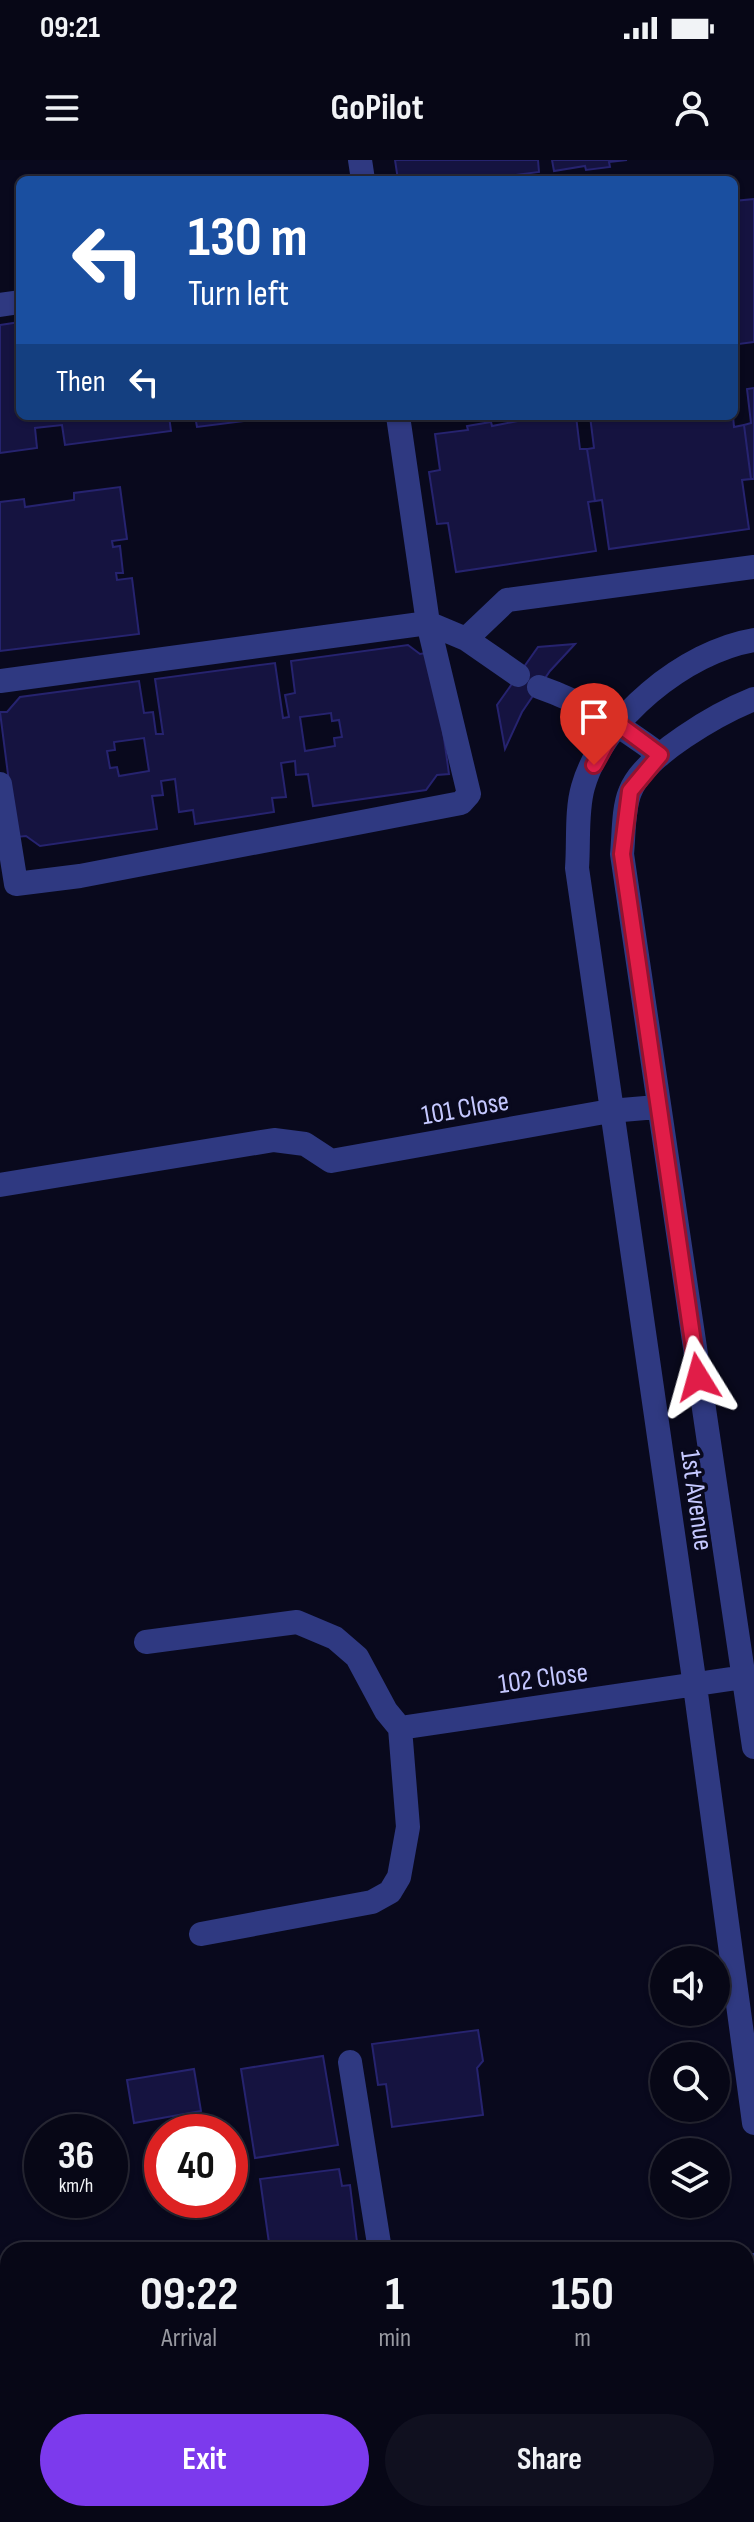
<!DOCTYPE html>
<html lang="en">
<head>
<meta charset="utf-8">
<style>
  body { margin:0; font-family:"Sofia Sans Condensed",sans-serif; background:#10101f; color:#f1f3f6; height:100vh; display:flex; flex-direction:column; font-size:30px; white-space:nowrap }
  * { box-sizing:border-box; margin:0 }
  p { font-size:26px; color:#9899a1 }
  .icon { flex:none; width:44px; height:44px; fill:none; stroke:currentColor; stroke-width:2; stroke-linecap:round; stroke-linejoin:round }
  .map { position:relative; flex:1; overflow:hidden }
  .details { position:absolute; left:0px; top:2082px; width:754px; height:280px; display:flex; flex-direction:column; background:#070716; border-radius:24px 24px 0 0; box-shadow:0 2px 6px #0004,0 0 0 2px #282835 }
  .details>* { flex:none }
  .banner { position:absolute; left:16px; top:16px; width:722px; height:244px; border-radius:12px; box-shadow:0 2px 6px #0004,0 0 0 2px #282835; background:#1a4fa0; color:#fff; overflow:hidden }
  .tools { position:absolute; left:650px; top:1786px; display:grid; gap:16px }
  .tools a { display:grid; place-items:center; width:80px; height:80px; border-radius:50%; background:#070716; box-shadow:0 2px 6px #0004,0 0 0 2px #282835; font-size:40px }
  .speed { position:absolute; left:24px; top:1954px; display:flex; gap:16px; font-size:40px; font-weight:700; text-align:center }
  .speed>* { display:grid; place-content:center; width:104px; height:104px; border-radius:50%; background:#070716; box-shadow:0 2px 6px #0004,0 0 0 2px #282835; line-height:1 }
  .speed small { font-size:20px; font-weight:400 }
  .speed .limit { border:12px solid #d22; background:#fff; color:#111 }
  .pin { position:absolute; display:grid; place-items:center; width:68px; height:68px; color:#fff; margin:-82px -34px; border-radius:50% 50% 50% 0; rotate:-45deg; box-shadow:0 0 8px #0007 }
  .pin .icon { rotate:45deg }
  .me { position:absolute; width:88px; margin:-44px; rotate:352deg; stroke-linejoin:round; filter:drop-shadow(0 0 6px #0008) }
  .turn { display:flex; align-items:center; gap:28px; height:168px; padding:0 40px; font-size:36px }
  .turn .icon { width:104px; height:104px; stroke-width:2.5 }
  .turn b { display:block; font-size:56px; line-height:68px }
  .then { display:flex; align-items:center; height:76px; padding:0 40px; background:#0003; gap:16px; font-size:30px }
  .eta { display:flex; justify-content:space-evenly; align-items:center; height:136px; text-align:center }
  .eta b { font-size:48px; font-weight:700; line-height:56px }
  .action { display:flex; gap:16px; margin-top:auto; padding:16px 40px }
  .action a { flex:1; height:92px; border-radius:48px; background:#7c3aed; color:#fff; font-size:32px; font-weight:700; line-height:92px; text-align:center }
  .action a+a { background:#10101f; color:#f1f3f6 }
  .status { display:flex; justify-content:space-between; align-items:center; height:56px; padding:0 40px; background:#070716; direction:ltr }
  .status svg { height:22px; fill:currentColor }
  header { display:flex; justify-content:space-between; align-items:center; height:104px; padding:0 40px; background:#070716; font-size:36px; font-weight:700 }
  .map>svg:first-child { display:block }
</style>
</head>
<body>
<div class="status"><b>09:21</b><svg viewBox="0 0 49 12"><path d="M0 12V9h3v3zM5 12V6h3v6zM10 12V3h3v9zM15 12V0h3v12zM26 1h20v11H26zM47 4h2v5h-2z"/></svg></div>
<header><svg class="icon" aria-label="menu" viewBox="0 0 24 24"><path d="M4 6h16M4 12h16M4 18h16"/></svg>GoPilot<svg class="icon" aria-label="person" viewBox="0 0 24 24"><circle cx="12" cy="8" r="4"/><path d="M4 21q1-7 8-7t8 7"/></svg></header>
<div class="map">
<svg width="754" height="2362" viewBox="0 0 754 2362">
  <rect width="100%" height="100%" fill="#09091d"/>
  <path fill="#151340" stroke="#26236f" stroke-width="2" fill-rule="evenodd" d="M395 0H538L539 12 508 16V20H398Z
    M552 0H627L609 2 610 7 586 10 585 6 554 11Z
    M754 39V182L739 184 734 149V41Z
    M20 162V256H169L171 271 65 285 62 265 35 268 37 288 0 293V165Z
    M754 228V319H751L744 265 751 263 747 229Z
    M195 256H283L197 267Z
    M543 256V259L576 256 580 289H587L595 341 588 342 596 391 456 412 448 363 437 364 429 312 440 310 435 274 468 270 467 266 491 262 492 266Z
    M590 256H733L734 267 744 265 751 319 742 320 749 369 609 389 602 340 595 341 587 289 594 288Z
    M120 327 127 379 112 381 113 387 120 386 123 413H116L117 420 132 418 139 474 0 491V342L24 339 25 347 74 340V333Z
    M575 484 550 511 522 552 505 589 497 545 538 487Z
    M408 485 420 494 432 492 449 614 437 615 426 630 313 646 308 614 296 615 295 601 281 603 286 637 272 638 274 652 195 664 193 650 179 652 175 619 161 621 163 635 152 636 157 669 40 686 26 676 16 677 0 552H7L20 537 139 521 144 553 153 552 156 574H163L155 519 275 503 283 558 289 557 285 535 295 533 291 501ZM331 553 332 561 339 560 342 577 334 578 335 586 305 591 300 557ZM144 578 149 611 119 616 117 607 110 608 107 591 115 590 114 582Z
    M478 1870 483 1901 477 1908 483 1955 392 1967 386 1924 378 1925 372 1884Z
    M323 1896 338 1985 255 1998 241 1909Z
    M194 1909 201 1951 134 1963 127 1920Z
    M339 2009 342 2026 350 2025 358 2090H270L260 2019Z
    M388 2356 389 2362H330Z"/>
  <g fill="none" stroke-linecap="round" stroke-linejoin="round">
    <path stroke="#2f3981" stroke-width="24" d="M360 0 363 20
      M0 145 20 142
      M466 479 507 440 754 407
      M754 480C686 491 602 559 583 627 576 651 579 682 577 708L695 1526 754 1963
      M0 521 428 463 466 479 518 515
      M539 527C585 543 621 566 660 595
      M754 539C719 553 644 595 630 632 623 649 624 675 622 694L754 1587
      M0 624 16 724 80 716 461 643 469 634 428 463 398 256
      M0 1025 274 980 305 984 331 1001 610 951 657 947
      M146 1482 297 1462 335 1478 357 1497 386 1551 400 1568 408 1667 399 1717 390 1732 372 1742 201 1774
      M400 1568 744 1517
      M350 1902 380 2090
      M746 2106 754 2105
      M416 2354 417 2362"/>
  </g>
  <g fill="none" stroke-linecap="round" stroke-linejoin="round">
    <defs>
      <path id="route" d="M594 605 617 563 660 595 630 631 622 694 698 1217"/>
    </defs>
    <use href="#route" stroke="#92132f" stroke-width="20"/>
    <use href="#route" stroke="#e11d48" stroke-width="14"/>
  </g>
  <g text-anchor="middle" stroke-width="7" stroke-linejoin="round" paint-order="stroke">
    <g font-size="28" fill="#c5c8ff" stroke="#09091d">
      <text transform="translate(465 947) rotate(-10)" y="10">101 Close</text>
      <text transform="translate(698 1340) rotate(82)" y="10">1st Avenue</text>
      <text transform="translate(543 1517) rotate(-8)" y="10">102 Close</text>
    </g>
  </g>
</svg>
<div class="tools">
<a><svg class="icon" aria-label="sound" viewBox="0 0 24 24"><path d="M4 9h4l5-4v14l-5-4H4zM17 9q2 3 0 6"/></svg></a>
<a><svg class="icon" aria-label="search" viewBox="0 0 24 24"><circle cx="10" cy="10" r="6"/><path d="M15 15l6 6"/></svg></a>
<a><svg class="icon" aria-label="layers" viewBox="0 0 24 24"><path d="M12 4l9 5-9 5-9-5zM3 14l9 5 9-5"/></svg></a>
</div>
<div class="speed"><div>36<small>km/h</small></div><div class="limit">40</div></div>
<div class="pin" style="left:594px;top:605px;background:#d93025"><svg class="icon" aria-label="arrive" viewBox="0 0 24 24"><path d="M6 21V4h12l-3 4 3 4H6"/></svg></div>
<svg class="me" style="left:698px;top:1217px" viewBox="-20 -20 40 40"><path d="M0-17L14 15 0 8-14 15z" fill="#e11d48" stroke="#fff" stroke-width="4"/></svg>
<div class="banner">
<div class="turn"><svg class="icon" aria-label="left" viewBox="0 0 24 24"><path d="M17 20v-9H6M10 6l-5 5 5 5"/></svg><div><b>130 m</b>Turn left</div></div>
<div class="then">Then<svg class="icon" aria-label="left" viewBox="0 0 24 24"><path d="M17 20v-9H6M10 6l-5 5 5 5"/></svg></div>
</div>
<section class="details">
<div class="eta">
<div><b>09:22</b><p>Arrival</p></div>
<div><b>1</b><p>min</p></div>
<div><b>150</b><p>m</p></div>
</div>
<div class="action"><a>Exit</a><a>Share</a></div>
</section>
</div>
</body>
</html>
